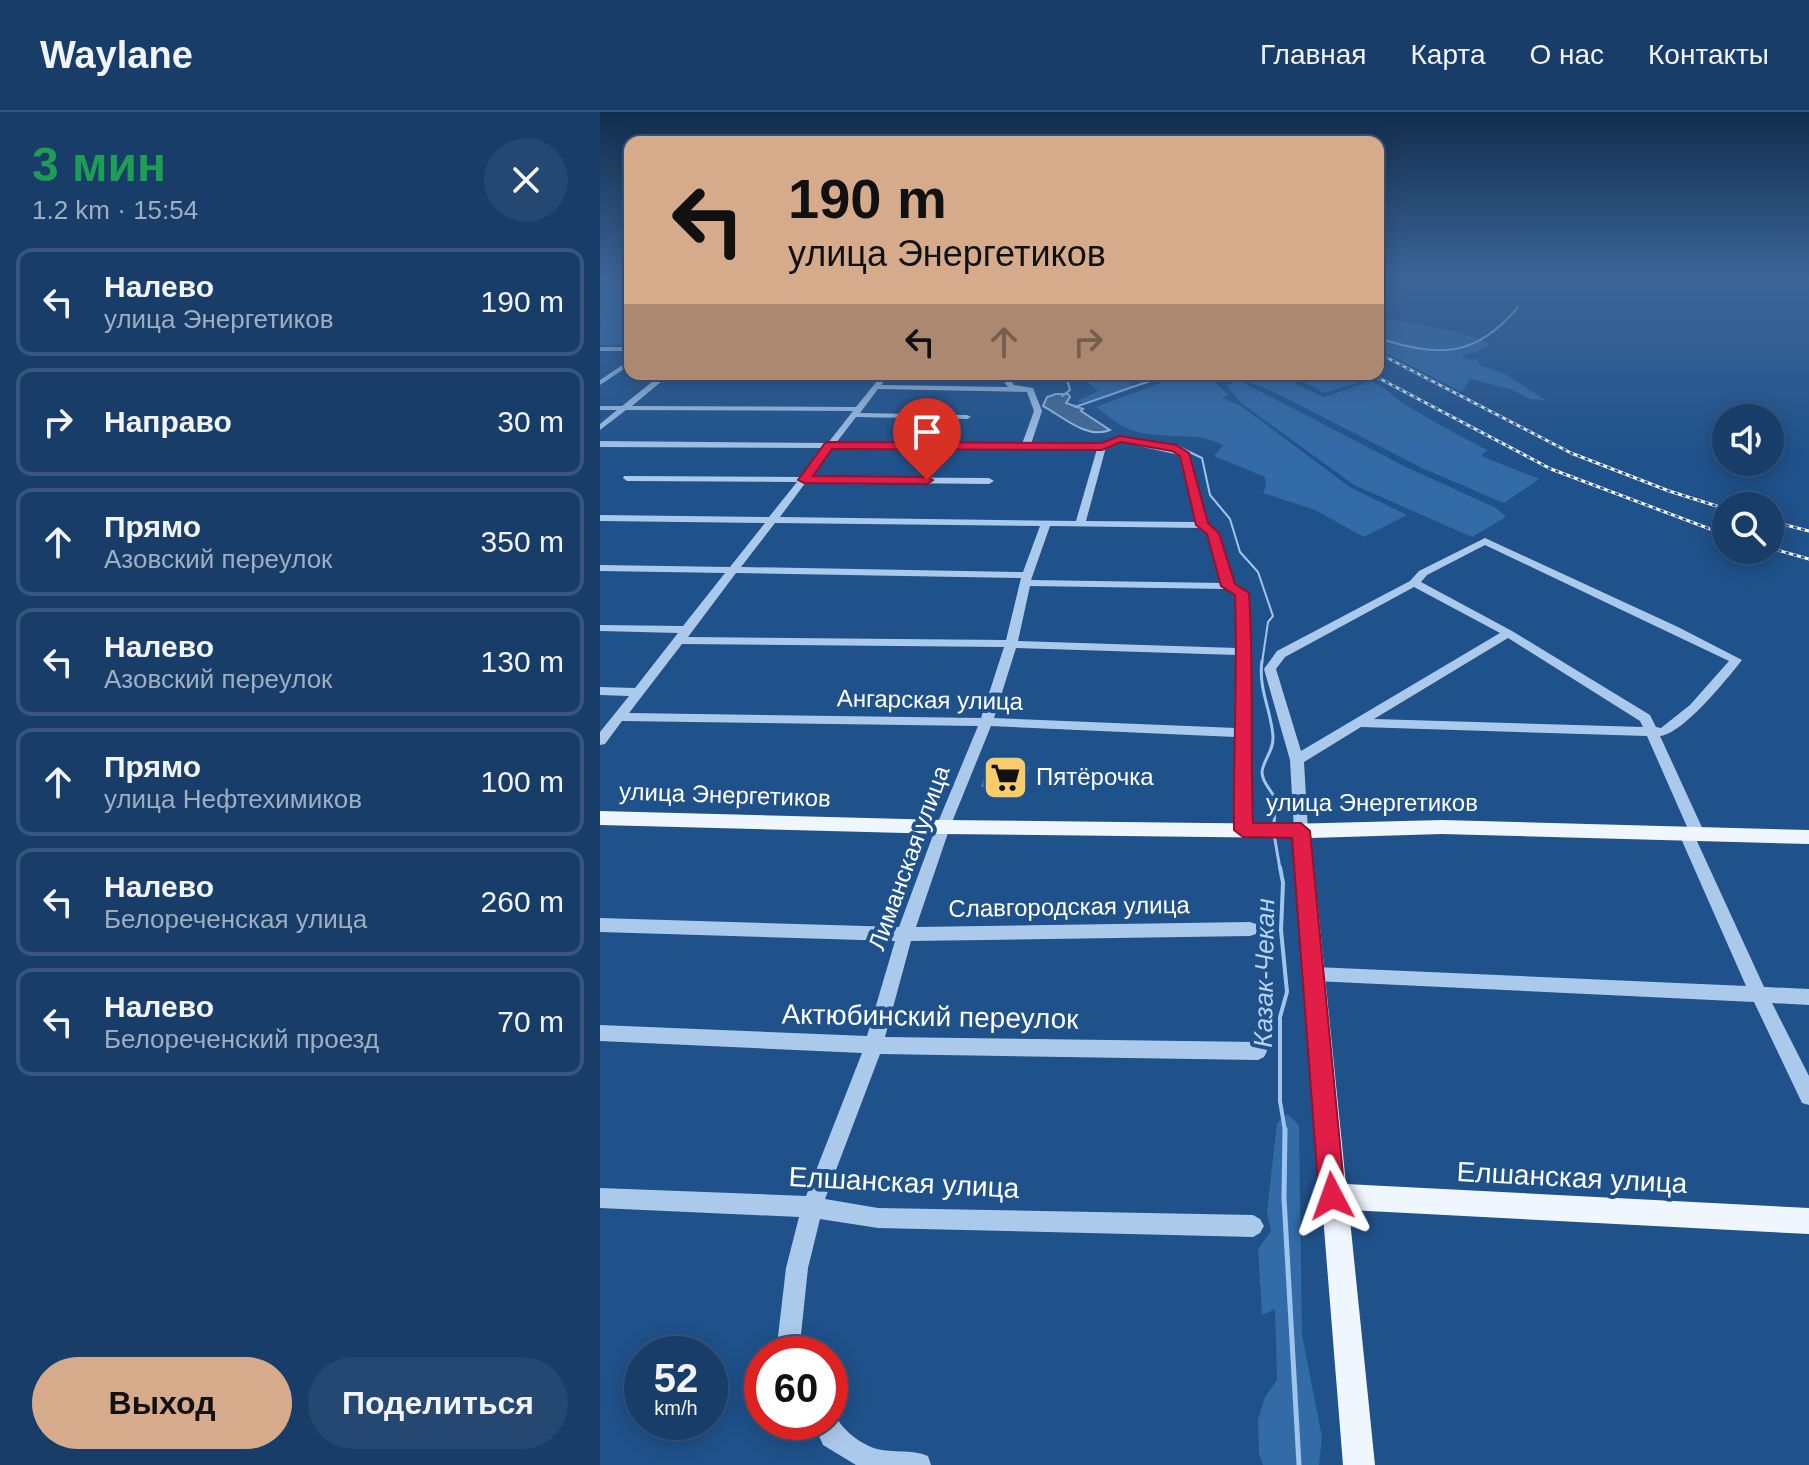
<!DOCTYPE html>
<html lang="ru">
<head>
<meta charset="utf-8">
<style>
  body { margin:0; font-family:Arial,sans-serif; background:#244871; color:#f1f3f6; height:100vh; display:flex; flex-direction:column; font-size:30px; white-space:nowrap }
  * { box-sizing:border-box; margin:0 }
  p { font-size:26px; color:#9eaec0 }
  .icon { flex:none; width:44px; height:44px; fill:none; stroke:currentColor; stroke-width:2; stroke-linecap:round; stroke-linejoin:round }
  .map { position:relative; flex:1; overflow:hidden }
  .drawer { display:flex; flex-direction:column; background:#173d68; width:600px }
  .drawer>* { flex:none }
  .top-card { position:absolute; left:24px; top:24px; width:760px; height:244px; border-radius:16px; box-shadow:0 4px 20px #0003,0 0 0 2px #36567c; background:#d6ab8b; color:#111; overflow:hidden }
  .controls { position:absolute; left:1112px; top:292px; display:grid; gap:16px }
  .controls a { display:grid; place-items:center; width:72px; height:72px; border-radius:50%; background:#173d68; box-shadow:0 4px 20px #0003,0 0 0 2px #36567c; font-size:40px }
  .speed { position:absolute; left:24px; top:1224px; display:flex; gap:16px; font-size:40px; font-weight:700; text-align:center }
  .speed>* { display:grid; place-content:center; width:104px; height:104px; border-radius:50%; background:#173d68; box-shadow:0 4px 20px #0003,0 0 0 2px #36567c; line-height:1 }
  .speed small { font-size:20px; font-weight:400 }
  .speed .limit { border:12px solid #d22; background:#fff; color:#111 }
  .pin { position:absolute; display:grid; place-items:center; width:68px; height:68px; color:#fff; margin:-82px -34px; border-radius:50% 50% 50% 0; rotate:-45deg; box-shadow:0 0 8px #0007 }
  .pin .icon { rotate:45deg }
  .me { position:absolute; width:88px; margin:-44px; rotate:356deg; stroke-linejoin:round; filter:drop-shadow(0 0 6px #0008) }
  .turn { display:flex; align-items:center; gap:28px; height:168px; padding:0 32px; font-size:36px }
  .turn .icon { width:104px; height:104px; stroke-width:2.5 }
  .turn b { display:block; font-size:56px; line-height:68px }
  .lanes { display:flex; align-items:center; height:76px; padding:0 32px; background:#0003; justify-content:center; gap:40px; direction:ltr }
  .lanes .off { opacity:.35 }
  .round { display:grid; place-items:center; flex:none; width:84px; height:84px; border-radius:42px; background:#244871 }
  .head { display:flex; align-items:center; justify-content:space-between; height:136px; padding:0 32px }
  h1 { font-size:48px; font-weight:700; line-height:60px; color:#1e9e55 }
  .cta { display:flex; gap:16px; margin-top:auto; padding:16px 32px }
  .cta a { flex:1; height:92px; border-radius:48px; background:#d6ab8b; color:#111; font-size:32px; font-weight:700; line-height:92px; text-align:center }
  .cta a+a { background:#244871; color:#f1f3f6 }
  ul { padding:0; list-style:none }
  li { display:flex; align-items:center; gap:24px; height:108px; margin:0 16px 12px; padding:0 16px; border:4px solid #36567c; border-radius:16px }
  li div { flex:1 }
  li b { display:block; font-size:30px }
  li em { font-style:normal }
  header { display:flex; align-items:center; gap:48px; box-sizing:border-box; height:112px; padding:0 40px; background:#173d68; border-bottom:2px solid #36567c }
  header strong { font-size:38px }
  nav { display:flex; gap:44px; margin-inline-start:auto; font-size:28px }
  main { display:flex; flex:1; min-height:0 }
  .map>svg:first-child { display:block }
</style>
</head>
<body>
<header>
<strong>Waylane</strong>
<nav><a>Главная</a><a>Карта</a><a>О нас</a><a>Контакты</a></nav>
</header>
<main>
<section class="drawer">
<div class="head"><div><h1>3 мин</h1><p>1.2 km · 15:54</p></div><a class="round"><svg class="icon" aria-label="close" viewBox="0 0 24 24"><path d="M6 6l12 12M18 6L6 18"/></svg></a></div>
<ul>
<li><svg class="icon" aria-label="left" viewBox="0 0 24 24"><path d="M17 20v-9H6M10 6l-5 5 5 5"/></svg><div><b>Налево</b><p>улица Энергетиков</p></div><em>190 m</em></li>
<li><svg class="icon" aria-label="right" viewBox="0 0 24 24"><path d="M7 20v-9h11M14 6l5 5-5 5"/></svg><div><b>Направо</b></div><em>30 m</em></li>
<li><svg class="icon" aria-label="ahead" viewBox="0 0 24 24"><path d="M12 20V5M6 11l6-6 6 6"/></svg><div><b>Прямо</b><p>Азовский переулок</p></div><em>350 m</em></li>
<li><svg class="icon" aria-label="left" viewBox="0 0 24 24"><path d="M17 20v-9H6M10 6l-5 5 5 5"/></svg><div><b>Налево</b><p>Азовский переулок</p></div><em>130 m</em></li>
<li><svg class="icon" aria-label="ahead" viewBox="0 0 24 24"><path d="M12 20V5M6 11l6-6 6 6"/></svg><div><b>Прямо</b><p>улица Нефтехимиков</p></div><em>100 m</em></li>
<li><svg class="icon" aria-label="left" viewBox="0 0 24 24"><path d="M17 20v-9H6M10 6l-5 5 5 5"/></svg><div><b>Налево</b><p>Белореченская улица</p></div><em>260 m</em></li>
<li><svg class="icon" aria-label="left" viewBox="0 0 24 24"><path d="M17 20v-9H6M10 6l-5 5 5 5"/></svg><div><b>Налево</b><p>Белореченский проезд</p></div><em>70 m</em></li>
</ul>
<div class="cta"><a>Выход</a><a>Поделиться</a></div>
</section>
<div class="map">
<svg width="1209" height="1353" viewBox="0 0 1209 1353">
  <rect width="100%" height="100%" fill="#1f518a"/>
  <path fill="#336ba7" d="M0 165H30V232L0 233V178L14 168 0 176Z
    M778 205 859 220 891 232 877 240 863 243 865 247 877 248 881 254 905 262 945 288 930 287 910 277 870 267 862 280 778 237Z
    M479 262H519L533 274 482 291 478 289 498 279Z
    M606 262 629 283 622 286 641 294 750 375 807 403 764 425 715 398 663 381 666 374 665 365 614 344 623 333C594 318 559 329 528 317 517 312 506 302 496 295L582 263Z
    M627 262H676L724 285 771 269C786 275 794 286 808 294 834 310 860 324 887 338L881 344 939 367 904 391 822 356 672 279Z
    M689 262H768L774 266 724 281Z
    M640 269 806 355 896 396 906 405 872 425 754 373 641 291 626 273Z
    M687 1002 699 1013 702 1223 722 1325 719 1353H663L659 1343 658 1308 665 1285 677 1268 675 1197 662 1203 658 1137 671 1119 667 1100 677 1011Z"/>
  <path fill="#466992" stroke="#9fc5ed" stroke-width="2" d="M456 282H468L470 285 466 291 483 297 481 299 510 318C487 328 462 304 443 294L447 285Z"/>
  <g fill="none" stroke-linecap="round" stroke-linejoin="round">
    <path stroke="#9fc5ed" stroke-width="2" d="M778 226C838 245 875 247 918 195
      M438 262 467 267 470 278 462 284
      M475 295 570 262
      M528 326 577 334 602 346 610 383 630 407 640 440 658 460 673 504 668 510 662 551"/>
    <path stroke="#9fc5ed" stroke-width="3" d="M662 549C658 576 671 598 673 624 674 639 663 648 662 660 662 670 669 675 673 683 677 691 674 705 674 714
      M674 722 680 757"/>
    <path stroke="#9fc5ed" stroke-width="4" d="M680 755 683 771 681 818 687 880 680 905V989L685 1019"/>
    <path stroke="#9fc5ed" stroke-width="5" d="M685 1017 684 1086 699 1353"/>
  </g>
  <path fill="#4c7db3" d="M388 654 429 655 423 677 381 675Z"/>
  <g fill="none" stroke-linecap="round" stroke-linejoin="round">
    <path fill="#abcaeb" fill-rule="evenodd" d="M0 235H30V239H0Z
      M30 248V253L0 273V268Z
      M62 262 280 265 282 262H290L281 273 408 275 398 262H406L414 273 433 276 442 299 431 332 501 331 520 324 586 339 607 412 618 421 633 472 647 481C651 559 647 638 650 718L648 722H638L636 718 635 625 391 614 350 715 316 815 650 810 656 812 658 817 656 822 650 824 311 829 285 925 658 930 664 933 667 939 664 945 658 948 280 942 225 1087 278 1096 653 1103 660 1107 664 1114 660 1121 653 1125 278 1116 220 1107 208 1156 200 1232 204 1242H180L177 1233 186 1156 199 1105 0 1096V1076L206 1084 262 941 0 929V913L267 924 295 829 0 820V806L299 815 336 715 378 614 22 609 5 632 0 633V620L29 584 0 583V575L35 576 78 521 0 519V513L83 514 125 461 0 459V453L130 455 165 411 0 409V403L169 405 197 370 27 369 23 366 24 364 201 365 224 336 0 335V329L228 331 253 299 26 298 0 318V312L17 298H0V294H22ZM68 264 277 269 256 295 32 294ZM278 277 427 280 434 299 422 332 236 331 256 305 367 307 371 305 367 303 260 301ZM521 330 579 343 596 410 486 409 506 335ZM233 336 497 337 476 409 180 405 206 370 389 372 394 369 389 366 211 365ZM175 411 440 414 423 460 141 455ZM450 414 600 416 608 422 622 471 431 468ZM136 461 421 466 406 528 88 525ZM430 474 626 477 637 483V536L418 529ZM82 532 404 535 381 606 29 601ZM416 536 637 543 636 616 394 606Z
      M885 426 1078 515 1142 548C1127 567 1083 622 1060 624L1105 722 1103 726 1096 727 1164 875 1209 877V893L1172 891 1209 964V993L1202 991 1154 890 715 869 709 867 707 862 709 857 715 855 1146 874 1079 722 1081 718 1088 717 1047 624 761 615 704 650 708 719 706 723H696L694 719 690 648 664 557 677 539 810 469 819 459ZM885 433 1129 549 1090 593 1061 616 1056 615 1050 603 912 519 821 470 827 463ZM814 475 900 521 701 639 676 557 685 545ZM908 526 1040 609 1043 615 774 607Z
      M230 1300 234 1301C241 1317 260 1332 277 1337 294 1341 311 1337 328 1344L331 1353H256L223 1333 213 1310H230Z"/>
    <path fill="#f0f6fe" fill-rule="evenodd" d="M0 699 343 708 688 712 842 708 1209 718V732L842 722 711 726 746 1072 1209 1096V1122L749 1098 775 1353H743L722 1091 719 1084 721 1079 692 726 343 722 0 713Z"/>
    <defs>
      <path id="rail" d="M778 241 971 341 1069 379 1126 397
        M771 262 951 357 1126 423
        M1170 409 1209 419
        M1170 436 1209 447"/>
    </defs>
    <use href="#rail" stroke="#fff" stroke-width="3"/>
    <use href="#rail" stroke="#1f518a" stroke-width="2" stroke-dasharray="4" stroke-linecap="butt"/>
  </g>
  <linearGradient id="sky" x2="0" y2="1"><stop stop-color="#112d4c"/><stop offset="0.47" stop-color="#3c6598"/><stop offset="1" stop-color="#3c6598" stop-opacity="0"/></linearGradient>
  <rect width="1209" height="354" fill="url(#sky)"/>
  <path fill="#e11d48" stroke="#92132f" stroke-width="2" d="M520 324 576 333 589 341 608 411 619 421 635 472 649 481C654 558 650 634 653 711H701L710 719 745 1084 741 1093 732 1097 723 1093 719 1084 692 726 643 725 634 718C633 639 638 561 635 483L621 474 607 422 596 413 580 344 572 339 521 330 502 338 232 337 213 364 327 365 333 368 327 372 204 371 198 368 225 331 228 330 501 331Z"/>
  <defs>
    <symbol id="supermarket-square" viewBox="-11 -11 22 22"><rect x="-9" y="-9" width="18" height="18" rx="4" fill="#f9cc6b" stroke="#1f518a"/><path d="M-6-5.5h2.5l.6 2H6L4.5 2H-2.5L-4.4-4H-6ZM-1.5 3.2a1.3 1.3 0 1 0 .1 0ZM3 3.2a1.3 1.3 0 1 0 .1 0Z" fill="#111"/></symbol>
  </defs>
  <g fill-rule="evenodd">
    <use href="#supermarket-square" x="380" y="640" width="51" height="51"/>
  </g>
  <g text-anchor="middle" stroke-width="8" stroke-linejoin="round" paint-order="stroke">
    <g font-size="24" fill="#fff" stroke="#1f518a">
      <text transform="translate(330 588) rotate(1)" y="8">Ангарская улица</text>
      <text transform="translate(125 683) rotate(2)" y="8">улица Энергетиков</text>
      <text x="772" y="699">улица Энергетиков</text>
      <text transform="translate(309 746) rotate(-70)" y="8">Лиманская улица</text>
      <text transform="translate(469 795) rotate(-1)" y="8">Славгородская улица</text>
    </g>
    <g font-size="24" fill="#fff" stroke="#1f518a" text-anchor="start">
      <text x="436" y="673">Пятёрочка</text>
    </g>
    <g font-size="26" font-style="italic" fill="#b7d4f2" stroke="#1f518a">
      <text transform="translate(664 861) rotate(-89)" y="9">Казак-Чекан</text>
    </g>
    <g font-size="28" fill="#fff" stroke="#1f518a">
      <text transform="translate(330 904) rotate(1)" y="10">Актюбинский переулок</text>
      <text transform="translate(972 1065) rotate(3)" y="10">Елшанская улица</text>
      <text transform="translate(304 1070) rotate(3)" y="10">Елшанская улица</text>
    </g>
  </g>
</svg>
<div class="controls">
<a><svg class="icon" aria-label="sound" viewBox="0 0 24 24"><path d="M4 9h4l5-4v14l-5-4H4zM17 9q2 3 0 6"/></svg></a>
<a><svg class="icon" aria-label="search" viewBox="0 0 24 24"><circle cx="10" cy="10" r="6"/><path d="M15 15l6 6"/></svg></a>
</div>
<div class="speed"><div>52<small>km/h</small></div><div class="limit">60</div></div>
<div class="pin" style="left:327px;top:368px;background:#d93025"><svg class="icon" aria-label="arrive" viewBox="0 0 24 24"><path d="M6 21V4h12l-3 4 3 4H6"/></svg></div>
<svg class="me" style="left:732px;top:1084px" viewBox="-20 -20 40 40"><path d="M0-17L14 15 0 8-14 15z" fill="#e11d48" stroke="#fff" stroke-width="4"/></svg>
<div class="top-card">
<div class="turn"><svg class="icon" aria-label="left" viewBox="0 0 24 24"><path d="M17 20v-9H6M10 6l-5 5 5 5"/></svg><div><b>190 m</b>улица Энергетиков</div></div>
<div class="lanes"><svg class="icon" aria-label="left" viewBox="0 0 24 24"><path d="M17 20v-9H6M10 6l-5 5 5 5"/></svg><svg class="icon off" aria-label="ahead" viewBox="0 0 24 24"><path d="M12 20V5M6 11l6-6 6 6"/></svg><svg class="icon off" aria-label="right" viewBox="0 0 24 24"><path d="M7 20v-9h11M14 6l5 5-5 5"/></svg></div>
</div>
</div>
</main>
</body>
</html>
